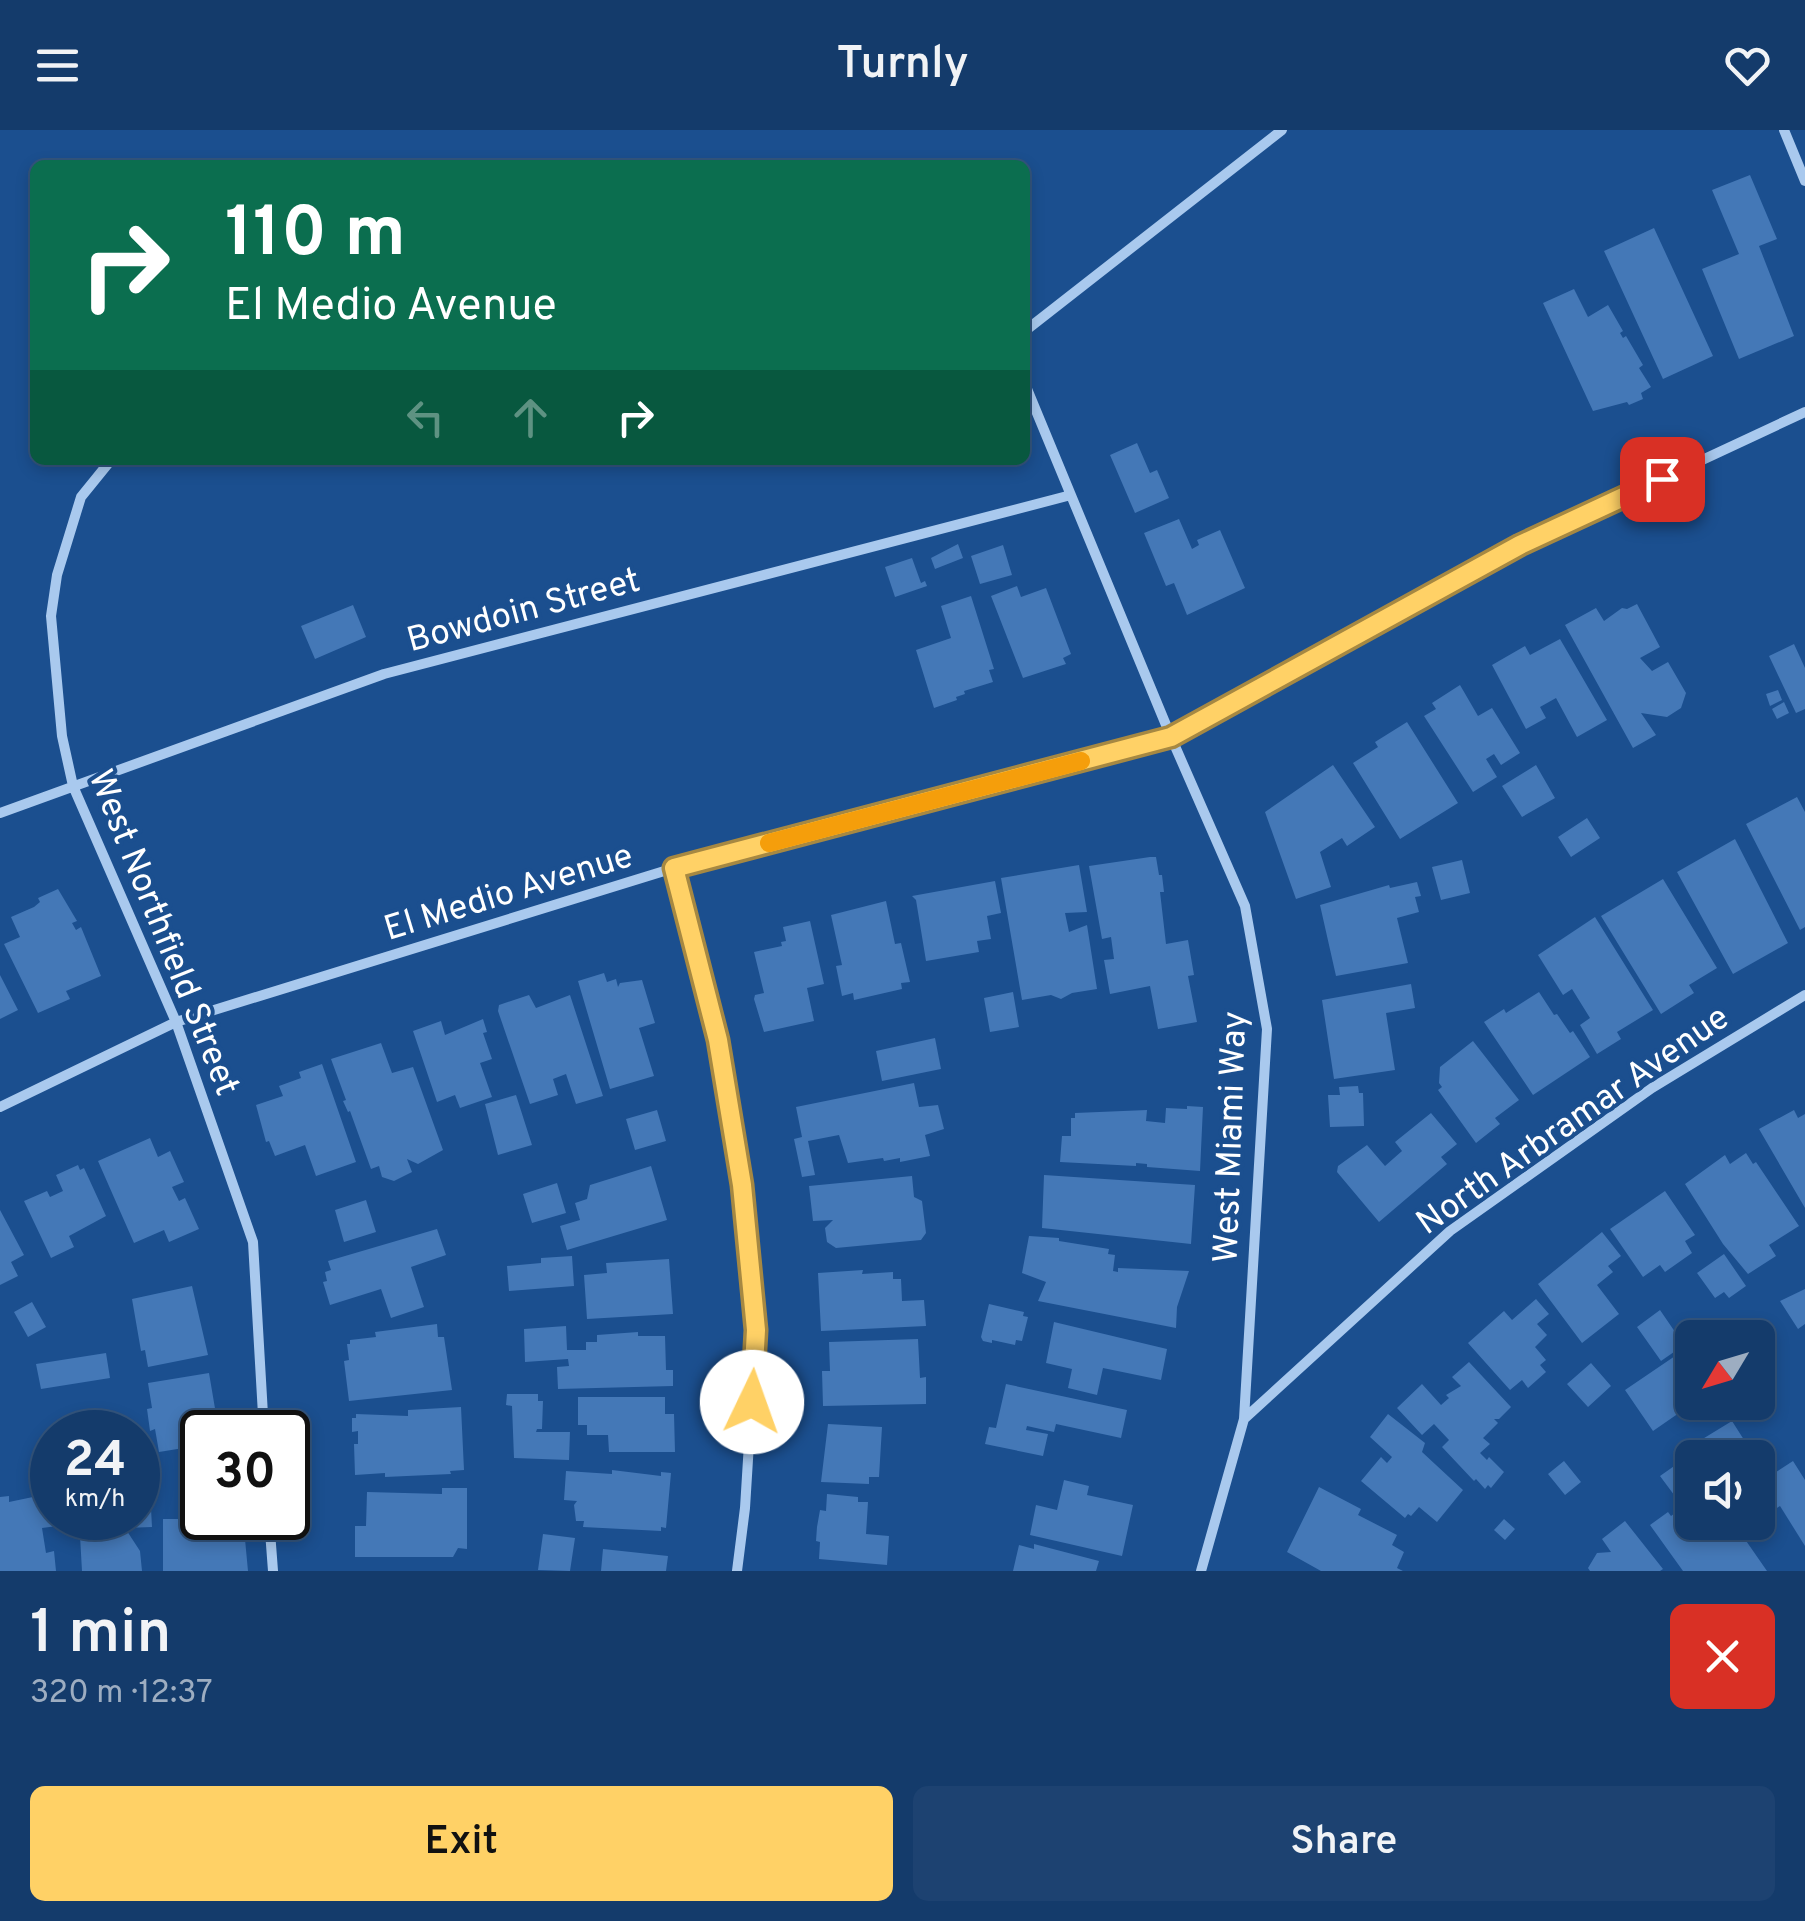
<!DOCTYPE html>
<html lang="en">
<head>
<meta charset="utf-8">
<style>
  body { margin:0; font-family:Overpass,sans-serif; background:#1d4271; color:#f1f3f6; height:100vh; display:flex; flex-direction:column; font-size:38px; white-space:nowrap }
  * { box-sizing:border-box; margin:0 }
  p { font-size:32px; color:#9dadc1 }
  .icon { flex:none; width:55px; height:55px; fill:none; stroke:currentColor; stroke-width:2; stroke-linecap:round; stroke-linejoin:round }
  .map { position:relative; height:1441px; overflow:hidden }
  .sheet { display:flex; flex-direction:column; background:#143b6b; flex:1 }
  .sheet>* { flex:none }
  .hud { position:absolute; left:30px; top:30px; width:1000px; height:305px; border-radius:15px; box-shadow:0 5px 15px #0003,0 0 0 2px #33557e; background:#0b6e4f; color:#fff; overflow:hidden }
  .needle { width:65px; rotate:232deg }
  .fabs { position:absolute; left:1675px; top:1190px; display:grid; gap:20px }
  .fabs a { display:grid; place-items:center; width:100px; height:100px; border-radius:15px; background:#143b6b; box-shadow:0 5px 15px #0003,0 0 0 2px #33557e; font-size:50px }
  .speed { position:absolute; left:30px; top:1280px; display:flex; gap:20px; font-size:50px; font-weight:700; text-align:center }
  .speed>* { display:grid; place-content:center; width:130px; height:130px; border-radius:50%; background:#143b6b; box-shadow:0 5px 15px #0003,0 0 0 2px #33557e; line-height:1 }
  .speed small { font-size:25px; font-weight:400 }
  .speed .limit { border:5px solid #111; border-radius:15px; background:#fff; color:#111 }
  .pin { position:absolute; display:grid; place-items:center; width:85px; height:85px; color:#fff; margin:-42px; border-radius:20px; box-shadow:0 5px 15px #0006 }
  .me { position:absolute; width:110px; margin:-55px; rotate:3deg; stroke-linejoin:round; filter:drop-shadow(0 0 8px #0008) }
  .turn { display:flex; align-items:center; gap:35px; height:210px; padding:0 30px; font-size:45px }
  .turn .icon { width:130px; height:130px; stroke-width:2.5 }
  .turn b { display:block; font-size:70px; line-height:85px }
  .lanes { display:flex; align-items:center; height:95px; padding:0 30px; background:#0003; justify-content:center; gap:50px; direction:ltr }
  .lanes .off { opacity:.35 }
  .round { display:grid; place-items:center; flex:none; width:105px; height:105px; border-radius:15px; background:#1d4271 }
  .headline { display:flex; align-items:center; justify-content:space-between; height:170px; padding:0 30px }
  h1 { font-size:60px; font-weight:600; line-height:75px }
  .button { display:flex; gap:20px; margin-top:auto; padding:20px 30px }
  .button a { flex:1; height:115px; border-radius:15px; background:#ffd166; color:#111; font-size:40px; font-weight:600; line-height:115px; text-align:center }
  .button a+a { background:#1d4271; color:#f1f3f6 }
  header { display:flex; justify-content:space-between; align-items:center; height:130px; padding:0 30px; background:#143b6b; font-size:45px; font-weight:600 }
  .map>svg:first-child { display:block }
</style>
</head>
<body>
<header><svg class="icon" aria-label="menu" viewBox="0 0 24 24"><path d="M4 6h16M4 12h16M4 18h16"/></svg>Turnly<svg class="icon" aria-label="heart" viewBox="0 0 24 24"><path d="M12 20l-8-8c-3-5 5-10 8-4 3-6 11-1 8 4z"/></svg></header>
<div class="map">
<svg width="1805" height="1441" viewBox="0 0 1805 1441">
  <rect width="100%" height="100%" fill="#1b4f8f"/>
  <path fill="#4478b7" d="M1750 45 1777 109 1759 116 1794 206 1739 229 1702 139 1739 124 1712 60Z
    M1654 98 1713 226 1663 249 1604 121Z
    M1574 159 1588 187 1608 175 1623 201 1620 203 1623 208 1626 206 1643 235 1639 238 1651 257 1641 263 1643 269 1629 275 1627 272 1593 281 1543 173Z
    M1137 313 1150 343 1157 340 1169 368 1135 383 1110 325Z
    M1179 389 1192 419 1199 415 1197 410 1220 400 1245 458 1187 485 1174 453 1166 456 1144 403Z
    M958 414 963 428 935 439 931 428Z
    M1003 415 1012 445 980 454 971 426Z
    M912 428 921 453 925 451 927 456 895 467 885 437Z
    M1017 456 1021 467 1046 458 1071 524 1063 528 1066 534 1023 548 991 466Z
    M971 466 994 539 989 540 993 552 964 561 965 564 956 567 957 570 934 578 916 520 951 508 941 476Z
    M1637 474 1660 517 1640 528 1652 541 1668 532 1686 563 1681 578 1667 587 1641 583 1656 605 1633 618 1565 495 1596 478 1604 491 1622 478 1627 479Z
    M353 475 366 507 315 529 301 496Z
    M1560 509 1607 590 1577 607 1556 568 1540 577 1546 588 1526 599 1492 535 1525 516 1530 525Z
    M1794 514 1805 538V579L1796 583 1769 526Z
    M1460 555 1478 586 1492 578 1520 623 1501 635 1494 624 1486 629 1497 647 1473 662 1424 586 1436 579 1432 573Z
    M1778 560 1782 570 1770 576 1766 564Z
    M1784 572 1789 583 1777 589 1772 579Z
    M1407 592 1458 673 1400 709 1353 633 1378 617 1375 612Z
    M1333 635 1375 697 1347 716 1342 708 1320 722 1331 757 1296 769 1265 682Z
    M1536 635 1555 668 1522 687 1502 656Z
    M1797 667 1805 682V797L1800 800 1746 694Z
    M1587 688 1600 708 1571 727 1558 707Z
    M1735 709 1788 813 1733 844 1677 742Z
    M1150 727H1156L1159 745H1162L1164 762H1160L1166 814 1188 810 1194 845 1188 846 1197 892 1158 899 1150 856 1110 864 1104 830 1114 829 1111 807 1102 809 1089 736Z
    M1462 730 1470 763 1441 770 1432 737Z
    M1079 735 1087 782 1065 783 1069 802 1087 795 1097 859 1072 863 1061 869 1051 865 1022 870 1001 748Z
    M1663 749 1717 838 1689 855 1694 863 1661 884 1601 786Z
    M995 751 1001 783 987 786 991 809 977 811 979 822 926 831 916 770 912 766Z
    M1417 752 1421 766 1415 767 1419 782 1397 788 1408 833 1336 846 1320 775 1389 755 1390 758Z
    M58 759 77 791 72 793 76 800 81 797 101 846 66 861 70 869 38 883 4 814 20 807 11 787 34 777 40 772 38 768Z
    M886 771 895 814 901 813 910 852 901 853 902 859 854 870 853 863 842 866 836 836 842 835 831 785Z
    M1595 787 1653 880 1617 902 1621 909 1597 924 1580 895 1590 888 1572 859 1563 865 1538 825Z
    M810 791 824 854 807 858 814 891 764 902 754 869 755 865 764 863 754 822 782 816 781 812 786 811 783 797Z
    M604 843 607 852 616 849 618 857 620 853 642 850 655 893 639 898 654 946 610 959 578 851Z
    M0 845 18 880 0 889Z
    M1411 854 1415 878 1386 883 1395 940 1334 949 1322 870Z
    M1013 862 1019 897 990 902 984 868Z
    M1539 862 1554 885 1557 884 1570 903 1573 901 1590 927 1533 965 1484 892 1504 879 1506 883Z
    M529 865 536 878 570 865 603 966 576 974 566 944 553 949 558 965 530 974 498 881 499 875Z
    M483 889 487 902 483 903 492 929 480 933 492 967 460 978 455 965 437 972 413 901 441 891 445 905Z
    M935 908 941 939 882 951 876 921Z
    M1473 911 1519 970 1495 988 1500 994 1476 1013 1438 960 1442 957 1439 953 1440 937Z
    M381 913 392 943 413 937 443 1020 418 1034 407 1029 412 1042 394 1051 382 1047 379 1036 371 1039 350 981 348 982 343 971 346 970 331 929Z
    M322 934 356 1032 316 1046 305 1015 275 1026 269 1011 266 1012 256 975 283 966 279 956 301 948 299 942Z
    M914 953 919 977 938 975 944 999 925 1005 930 1026 900 1032V1028L884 1031 883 1028 848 1033 839 1005 808 1011 815 1045 802 1047 794 1009 802 1007 796 977Z
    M1358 956 1359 963H1363L1364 996 1330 997 1328 965H1340L1339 957Z
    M516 965 532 1015 498 1025 485 974Z
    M1187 976 1203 977 1200 1041 1147 1037V1034L1136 1033V1036L1060 1032 1062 1006H1071V988H1075V983L1147 980 1146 991 1165 993 1166 978 1187 979Z
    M657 980 666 1011 635 1020 626 989Z
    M1794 980 1798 988 1805 984V1078L1759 999Z
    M1431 983 1457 1014 1441 1027 1447 1034 1379 1092 1337 1042 1338 1036 1367 1015 1385 1036 1402 1021 1395 1012Z
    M150 1008 158 1027 170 1021 184 1052 172 1057 179 1071 185 1068 199 1099 169 1112 164 1100 134 1113 98 1031Z
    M1746 1023 1753 1034 1756 1032 1799 1096 1769 1115 1776 1126 1748 1144 1723 1114 1685 1054 1725 1025 1730 1034Z
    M78 1035 80 1040 84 1038 106 1086 69 1106 74 1117 51 1128 24 1071 47 1061 50 1067 63 1061 56 1045Z
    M651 1036 667 1090 567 1120 560 1096 580 1090 575 1073 587 1069 590 1055Z
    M1044 1045 1195 1055 1191 1114 1042 1098Z
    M912 1046 914 1067 922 1071 926 1103 921 1110 836 1118 827 1112 825 1098 833 1090 813 1091 809 1056Z
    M557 1053 566 1083 532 1093 523 1064Z
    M1665 1061 1695 1105 1685 1111 1692 1123 1665 1142 1660 1135 1643 1147 1610 1099Z
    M366 1070 376 1102 344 1112 335 1080Z
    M0 1080 24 1125 11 1132 18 1146 0 1155Z
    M437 1099 446 1125 411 1137 424 1177 391 1188 381 1159 330 1175 323 1152 327 1151 325 1142 331 1140 328 1131Z
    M1602 1102 1621 1126 1608 1136 1613 1142 1597 1155 1619 1184 1582 1213 1538 1154Z
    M1029 1106 1059 1108V1111L1109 1119 1108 1124 1115 1125 1113 1141 1118 1142V1138L1189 1141 1177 1177 1176 1198 1038 1171 1046 1152 1022 1143Z
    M1724 1124 1746 1156 1729 1168 1724 1162 1715 1168 1697 1143Z
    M572 1126 574 1156 509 1161 507 1136 541 1133V1128Z
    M669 1129 673 1184 587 1189 584 1145 607 1143 606 1133Z
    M863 1140 862 1144 893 1142V1149H901L902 1171 924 1170 926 1196 821 1201 818 1143Z
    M192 1156 208 1225 148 1237 145 1220 141 1221 132 1169Z
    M1805 1159V1194L1798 1199 1780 1171Z
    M1536 1169 1549 1184 1537 1194 1547 1205 1535 1217 1546 1230 1540 1235 1546 1242 1528 1258 1522 1250 1510 1260 1468 1213 1504 1181 1512 1190Z
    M32 1172 46 1197 28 1207 14 1182Z
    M989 1174 1024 1182 1023 1186 1028 1187 1022 1211 1016 1210 1015 1215 992 1210V1213L983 1211 981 1207Z
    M1660 1180 1684 1215 1661 1231 1637 1197Z
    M1054 1192 1167 1219 1161 1250 1103 1238 1097 1265 1068 1258 1072 1239 1046 1233Z
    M437 1194 438 1207H444L452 1260 349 1271 344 1231 349 1230 347 1214H350V1210L376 1207 375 1202Z
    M566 1196 567 1220H586V1212H597V1205L638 1202V1206H665L666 1240H673V1256L558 1259 557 1237 569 1236 568 1229 525 1232 524 1199Z
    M918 1209 920 1248 926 1247V1274L823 1276 822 1241H830L829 1212Z
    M106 1223 110 1248 41 1259 36 1234Z
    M1678 1224 1692 1246V1274L1653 1301 1625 1260Z
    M1469 1232 1511 1277 1499 1289H1494L1498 1293 1483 1308 1490 1314 1480 1323 1487 1330 1489 1327 1504 1342 1491 1358 1488 1355 1485 1359 1476 1349 1474 1351 1442 1317 1449 1310 1434 1294 1422 1305 1397 1278 1422 1254 1441 1275 1449 1268 1446 1265 1461 1256 1452 1247Z
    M1591 1233 1611 1256 1588 1277 1567 1254Z
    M209 1243 219 1302H202V1315L159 1322 155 1299 150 1301 147 1279 152 1278 148 1253Z
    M1006 1254 1127 1280 1121 1308 1056 1294 1054 1302 1027 1296 1026 1300 1048 1304 1043 1326 985 1314 989 1297 996 1298Z
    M507 1264H538V1271H543L542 1299H537L536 1302H570L569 1330 514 1328 512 1276 506 1275Z
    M578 1267H665V1284H674L675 1322H609L608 1305H587V1295H578Z
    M461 1277 464 1340 450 1341 451 1344 385 1347V1343L355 1345 354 1314H358V1301L352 1302V1288H356V1284L408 1286V1280Z
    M1388 1284 1425 1313 1422 1322 1463 1360 1437 1392 1419 1377 1411 1386 1408 1384 1405 1388 1361 1351 1381 1327 1387 1333 1392 1327 1370 1307Z
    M1732 1291 1753 1324 1762 1323 1770 1336 1765 1339 1770 1346 1793 1331 1805 1350V1416L1780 1376 1758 1390V1328H1705L1696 1313Z
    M828 1294 882 1297 879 1347H869V1354L821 1352Z
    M1687 1327 1692 1335V1392H1733L1767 1441H1683L1650 1395 1668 1382 1671 1386 1683 1377 1660 1346Z
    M1564 1331 1581 1352 1565 1365 1548 1344Z
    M138 1340H149L152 1397 125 1398 140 1421 142 1441H82L79 1388H103L104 1394 124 1393V1388H138Z
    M612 1340 661 1346V1342L671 1343 666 1398 661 1397V1401L583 1397 584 1391H576L574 1375 577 1371 564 1370 566 1341 612 1344Z
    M1064 1350 1089 1356 1087 1365 1133 1375 1122 1426 1030 1405 1036 1375 1057 1380Z
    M1319 1357 1361 1379 1358 1385 1397 1405 1392 1415 1404 1422 1397 1438 1403 1441H1321L1287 1422Z
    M442 1358H467V1419L458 1418 453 1427H355V1396H366L367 1362 442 1364Z
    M52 1363V1388H64L65 1395 42 1398 46 1423 54 1421 56 1441H0V1367L9 1366V1372Z
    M827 1364 858 1367V1372H868L866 1404 889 1406 887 1435 819 1429 820 1412 816 1411 817 1397 820 1380 826 1381Z
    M181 1382H202V1388H243L248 1441H163V1389H181Z
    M1504 1389 1515 1399 1505 1410 1494 1400Z
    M1625 1391 1663 1439 1660 1441H1590L1588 1438 1597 1423 1611 1422 1602 1409Z
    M543 1404 575 1408 570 1441 538 1440Z
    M1034 1414 1099 1431 1096 1441H1013L1019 1415 1034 1419Z
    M603 1419 668 1426 666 1441H601Z"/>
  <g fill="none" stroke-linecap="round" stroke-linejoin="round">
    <path stroke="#a9c9ee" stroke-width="10" d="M1784 0 1805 51
      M1025 201 1282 0
      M1025 254 1171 607 1245 776 1267 899 1244 1289 1201 1441
      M111 330 81 367 57 445 51 486 62 606 73 656 176 892 253 1112 264 1302
      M0 683 384 544 1071 365
      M674 738 718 910 742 1055 756 1200 745 1378 737 1441
      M0 977 176 892 211 881 674 738 1171 607 1520 415 1805 282
      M1244 1289 1450 1101 1652 958 1805 865
      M269 1388 273 1441"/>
  </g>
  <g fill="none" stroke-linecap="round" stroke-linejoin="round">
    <defs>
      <path id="route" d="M752 1272 756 1200 742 1055 718 910 674 738 1171 607 1520 415 1662 349"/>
    </defs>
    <use href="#route" stroke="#a68842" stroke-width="25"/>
    <use href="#route" stroke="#ffd166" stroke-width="18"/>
    <path stroke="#f59e0b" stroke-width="18" d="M769 713 1081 631"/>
  </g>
  <g text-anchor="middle" stroke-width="8" stroke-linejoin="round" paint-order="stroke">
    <g font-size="35" fill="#fff" stroke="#1b4f8f">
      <text transform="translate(523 479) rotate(-15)" y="12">Bowdoin Street</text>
      <text transform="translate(508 761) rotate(-17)" y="12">El Medio Avenue</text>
      <text transform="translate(165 802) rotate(68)" y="12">West Northfield Street</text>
      <text transform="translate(1572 989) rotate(-35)" y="12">North Arbramar Avenue</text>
      <text transform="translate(1229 1007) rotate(-88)" y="12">West Miami Way</text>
    </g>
  </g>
</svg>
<div class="fabs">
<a><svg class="needle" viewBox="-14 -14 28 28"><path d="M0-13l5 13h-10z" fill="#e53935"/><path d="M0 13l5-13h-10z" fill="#9dadc1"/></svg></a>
<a><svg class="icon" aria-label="sound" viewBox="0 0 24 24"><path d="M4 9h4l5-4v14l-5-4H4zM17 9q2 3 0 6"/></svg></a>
</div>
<div class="speed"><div>24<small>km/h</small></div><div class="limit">30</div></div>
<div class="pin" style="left:1662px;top:349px;background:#d93025"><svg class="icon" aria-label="arrive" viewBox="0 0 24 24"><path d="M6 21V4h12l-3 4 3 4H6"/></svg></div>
<svg class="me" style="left:752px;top:1272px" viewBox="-20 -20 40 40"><circle r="19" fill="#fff"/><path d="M0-13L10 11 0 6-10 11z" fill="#ffd166"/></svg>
<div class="hud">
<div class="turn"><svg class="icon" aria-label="right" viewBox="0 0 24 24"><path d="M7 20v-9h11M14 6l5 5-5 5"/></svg><div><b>110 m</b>El Medio Avenue</div></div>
<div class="lanes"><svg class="icon off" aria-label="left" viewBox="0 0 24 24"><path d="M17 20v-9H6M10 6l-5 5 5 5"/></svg><svg class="icon off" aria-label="ahead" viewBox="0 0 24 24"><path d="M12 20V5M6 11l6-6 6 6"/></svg><svg class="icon" aria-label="right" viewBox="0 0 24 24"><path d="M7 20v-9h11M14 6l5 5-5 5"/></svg></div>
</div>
</div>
<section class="sheet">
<div class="headline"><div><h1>1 min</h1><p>320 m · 12:37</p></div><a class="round" style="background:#d93025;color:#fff"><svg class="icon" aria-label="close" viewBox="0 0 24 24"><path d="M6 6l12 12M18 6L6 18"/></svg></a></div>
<div class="button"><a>Exit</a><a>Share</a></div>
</section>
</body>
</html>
